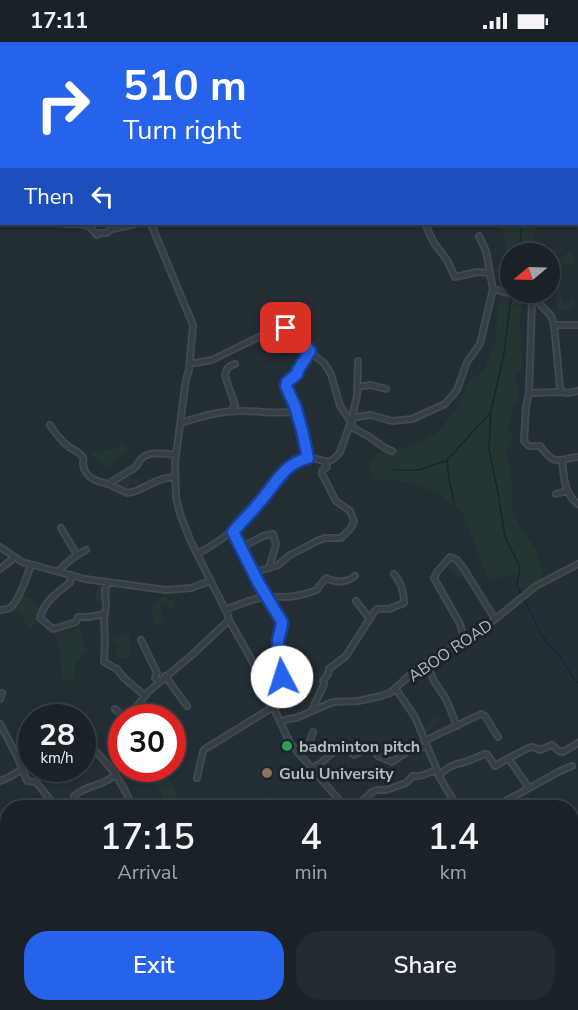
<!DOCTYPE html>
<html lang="en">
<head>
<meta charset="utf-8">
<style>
  body { margin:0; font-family:"Nunito Sans",sans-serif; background:#232a30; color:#f1f3f6; height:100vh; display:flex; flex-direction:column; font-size:22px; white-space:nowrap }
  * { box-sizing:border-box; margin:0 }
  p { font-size:20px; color:#9fa4a8 }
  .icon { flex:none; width:33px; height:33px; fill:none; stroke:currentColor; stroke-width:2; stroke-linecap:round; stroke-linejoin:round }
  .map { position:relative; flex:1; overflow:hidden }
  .drawer { position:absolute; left:0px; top:758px; width:579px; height:212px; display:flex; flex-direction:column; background:#1a2228; border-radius:24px 24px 0 0; box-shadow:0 3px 9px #0003,0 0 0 2px #383f45 }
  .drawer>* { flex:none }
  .banner { position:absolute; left:0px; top:0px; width:579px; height:183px; box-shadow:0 3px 9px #0003,0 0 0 2px #383f45; background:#2563eb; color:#fff; overflow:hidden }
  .needle { width:39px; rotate:251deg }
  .buttons { position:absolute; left:500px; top:201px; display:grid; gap:12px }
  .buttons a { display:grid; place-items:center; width:60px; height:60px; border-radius:50%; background:#1a2228; box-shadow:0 3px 9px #0003,0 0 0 2px #383f45; font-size:30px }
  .speed { position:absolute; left:18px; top:662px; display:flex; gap:12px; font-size:30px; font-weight:700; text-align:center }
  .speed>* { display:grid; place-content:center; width:78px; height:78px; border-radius:50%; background:#1a2228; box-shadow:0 3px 9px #0003,0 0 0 2px #383f45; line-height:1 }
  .speed small { font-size:15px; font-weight:400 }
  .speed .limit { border:9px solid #d22; background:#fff; color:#111 }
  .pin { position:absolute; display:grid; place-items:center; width:51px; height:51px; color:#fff; margin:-26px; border-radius:12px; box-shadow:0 3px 9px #0006 }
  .me { position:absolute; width:66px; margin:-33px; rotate:355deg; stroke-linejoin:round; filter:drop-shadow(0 0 4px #0008) }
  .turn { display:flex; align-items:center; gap:21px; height:126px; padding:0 24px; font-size:27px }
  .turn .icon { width:78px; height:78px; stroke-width:2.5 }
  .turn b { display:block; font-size:42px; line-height:51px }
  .then { display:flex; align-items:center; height:57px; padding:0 24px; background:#0003; gap:12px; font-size:22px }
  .eta { display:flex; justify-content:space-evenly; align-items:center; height:102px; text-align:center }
  .eta b { font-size:36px; font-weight:600; line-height:42px }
  .primary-button { display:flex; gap:12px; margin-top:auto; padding:12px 24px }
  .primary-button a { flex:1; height:69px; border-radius:24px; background:#2563eb; color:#fff; font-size:24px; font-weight:600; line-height:69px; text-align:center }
  .primary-button a+a { background:#232a30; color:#f1f3f6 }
  .status { display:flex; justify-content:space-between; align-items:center; height:42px; padding:0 30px; background:#1a2228; direction:ltr }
  .status svg { height:16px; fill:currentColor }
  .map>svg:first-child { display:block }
</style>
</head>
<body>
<div class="status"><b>17:11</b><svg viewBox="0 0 49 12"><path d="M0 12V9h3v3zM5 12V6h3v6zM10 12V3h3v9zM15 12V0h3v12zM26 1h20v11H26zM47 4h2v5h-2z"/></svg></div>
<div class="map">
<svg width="578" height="968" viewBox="0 0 578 968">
  <rect width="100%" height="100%" fill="#232e35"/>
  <path fill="#253635" d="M312 0H491L493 1H308Z
    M500 182H537L531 211 510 212V250L524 251 520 272 522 325 516 335 519 360H514L508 386 513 394 506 409 511 433 513 469 520 484 536 508 543 536 523 551 518 543 520 531 488 538 463 472 437 450 398 439 372 437 369 422 375 412 405 406 436 391 456 368 469 339 485 327 496 296 497 273 508 213Z
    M572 209 574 215 573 221 564 224H557V220L561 218 562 214Z
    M559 243C562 249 560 255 564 261H569L572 252 575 265 557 269 555 244Z
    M120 400 125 402 130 408C117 414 117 418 107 427L96 415 92 414 94 408 99 410 103 408 119 406Z
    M129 431 132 437H136L145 432 139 439V442L143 445H138L131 440 125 449 112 443Z
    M453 518 469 530 464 537 454 533 448 526Z
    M93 534 100 536 109 544 104 552 109 554 108 547 112 548 111 554 113 560 112 561 111 557 107 558 102 563 99 562 95 558 96 549 99 543 88 541Z
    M27 553 29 556H33V558L40 567 37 572 38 577 33 585 28 587 20 571 17 568V565L20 563V557Z
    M165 553 169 559H175V566H169L166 561 160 565 165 580 154 583 151 569 155 560Z
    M62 585 67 590 80 585 87 610C74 618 75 623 75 637L62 638 60 621V605L53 588Z
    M130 592 131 615 119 617 114 609 119 604 111 595Z
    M438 672 440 677 437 683 428 690 427 694 423 697 420 694V689L430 679 429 676Z
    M145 726C150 726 156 725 160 727 175 733 171 757 187 760L219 754 223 758 219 764 217 765H168L158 746 145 742 136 728Z
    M258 754 279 755 283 765H261Z"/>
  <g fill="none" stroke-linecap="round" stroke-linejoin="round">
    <path stroke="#182631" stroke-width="1.5" d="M435 0 436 2
      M347 2 349 0
      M519 212 522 182
      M511 255 504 311 491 369 489 408 498 451 505 495 520 525 517 543 521 552
      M394 428H419L445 419
      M455 464 449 438 447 418 490 371
      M524 557 541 592 548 602 559 612 572 635 578 641
      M146 968 151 962"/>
    <defs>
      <path id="minor" d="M17 0 18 2
        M65 182H80
        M81 182 90 185 97 193 99 191H107L109 188 135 182
        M151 182 193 283 189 328 186 337 175 421 176 455 180 472 191 500 228 573 229 578 250 615 290 701 345 765
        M426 184 434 201 447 218 455 235 477 230 490 231
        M493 247 536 258 551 274 554 283H578
        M554 283 560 345 562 350 567 351 578 349
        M190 320 195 321 212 318 273 288 294 284 300 296 315 314 324 321 331 332 340 364 351 380
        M358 345 371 343 386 347
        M563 350 529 351 526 365 524 399 529 404H540C556 425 556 417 578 415
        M529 351 532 257
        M231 369 235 363 225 334C226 327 228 324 235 322
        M181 381C202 374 223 368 245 369 262 369 280 373 296 369
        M50 383C55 391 61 399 69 405 73 408 78 409 81 413 85 417 83 417 83 422 85 436 96 439 108 442 116 437 124 432 133 427 138 424 138 419 142 416 150 409 166 412 176 413
        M351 385 368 394 385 406 392 409
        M353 386 351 379 357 354 358 319
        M308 416 302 388 295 364 286 343 287 340 297 332 298 329 310 309
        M562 419C564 435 564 452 578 462
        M108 442 127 451C139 450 148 442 160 438 164 436 170 436 175 435
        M556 452 567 449
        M61 486 77 513
        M233 490 258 540 282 582 278 600 285 620V631L282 635 264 646
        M0 505 22 520 85 537 166 548 191 546 210 539
        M241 506 263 494 273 492 276 502 269 526
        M197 512C226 497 246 478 266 452 274 442 280 431 290 423 294 420 301 416 307 416 320 414 327 428 340 410L351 379 356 375 371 373 392 379 412 377 445 362 457 348 467 320 480 302 493 247 486 209 479 194
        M0 527 14 516
        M58 529C65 522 76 513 86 508
        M253 531 278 523 290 513 300 508 317 499 325 496H341L351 486 354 479 350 469 336 459 322 432V429L327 425 324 420
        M71 533 70 541C57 550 44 560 40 576L53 587 76 580 78 575H89L105 572
        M108 540 105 548 106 563 104 578 105 599 104 620 117 627 124 636 144 653
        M268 556C274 554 281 555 288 555 297 554 309 551 317 548L320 543 326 536C337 541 345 541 355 534
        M356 559 369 576
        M0 568C4 568 6 568 10 566 19 559 27 534 31 523
        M225 568C239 563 252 556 267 555
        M141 598 157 631 155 636 160 639
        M465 600 460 582 434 536 437 530 450 515 457 518 464 527 495 577
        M426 620 434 639 446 657 457 684
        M165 634 187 664
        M396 647 415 675 437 728
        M0 657 2 651
        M115 667 124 675
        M312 668 324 642 323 639 328 632 329 627 346 614 374 570 377 567H389L404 561C404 551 401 540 394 532
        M125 675 137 664 148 650 193 612 229 578
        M280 680 288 677 296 676 333 660 358 659 381 654 390 651 419 625 438 613 473 595 536 544 578 522
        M0 682 17 714 27 739 36 740 56 765
        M85 698C106 720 122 736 132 765
        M424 699 481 672 485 674 498 695
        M298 711 309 702 313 690
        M509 717 529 746
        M313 729 314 725 321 721 343 701 354 713 372 704 378 714 392 720 410 708H415L426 704
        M439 735C445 725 455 722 465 720 472 718 479 714 485 712H487L495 724C500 721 529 705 531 705 534 705 537 707 540 708L552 703 559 709 563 710 578 701
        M197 736 203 709 205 707 273 665
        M0 739C13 735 19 727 32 723
        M77 765 74 754C81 747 93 744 102 741 107 739 112 735 116 733
        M356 765 372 750 377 748H386L406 741 413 734C420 736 429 730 437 728 441 742 451 752 457 765
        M495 765 560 729 572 724
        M0 787 7 801 8 818
        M572 878 578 885
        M0 879 8 874
        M255 962 256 968
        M482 962 488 964
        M19 968 23 962
        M127 968 133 962
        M357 968 360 962
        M403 968 405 962"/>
      <path id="major" d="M565 0 566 2
        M578 29V30
        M0 929 4 932 8 931
        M52 962 61 968"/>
    </defs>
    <use href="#minor" stroke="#434b52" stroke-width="8"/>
    <use href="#major" stroke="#434b52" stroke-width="9"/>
    <use href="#minor" stroke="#363f46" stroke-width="4.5"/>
    <use href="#major" stroke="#545f65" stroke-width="6"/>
  </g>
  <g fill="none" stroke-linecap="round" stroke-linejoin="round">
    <defs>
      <path id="route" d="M282 635C289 622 279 614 278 600 278 594 282 587 282 580L258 540 233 490C241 480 251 471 259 461 275 443 283 422 308 416L302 388 295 364 286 344 287 340 297 332 298 328 310 309 300 296 295 285 286 286"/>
    </defs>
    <use href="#route" stroke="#184099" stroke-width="15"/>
    <use href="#route" stroke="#2563eb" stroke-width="10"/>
  </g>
  <circle fill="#2e9e5b" stroke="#1c242a" stroke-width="2" cx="287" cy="704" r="6"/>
  <circle fill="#8d6e63" stroke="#1c242a" stroke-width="2" cx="267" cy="731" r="6"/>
  <g text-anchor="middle" stroke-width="6" stroke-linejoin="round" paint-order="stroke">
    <g font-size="16" fill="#b1bac2" stroke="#1c242a">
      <text transform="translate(450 608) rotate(-34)" y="6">ABOO ROAD</text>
    </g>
    <g font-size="16" font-weight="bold" fill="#b1bac2" stroke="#1c242a" text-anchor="start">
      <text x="299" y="710">badminton pitch</text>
      <text x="279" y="737">Gulu University</text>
    </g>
  </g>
</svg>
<div class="buttons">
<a><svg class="needle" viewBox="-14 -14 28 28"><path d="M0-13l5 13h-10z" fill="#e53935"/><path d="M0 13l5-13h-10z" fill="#9fa4a8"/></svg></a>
</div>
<div class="speed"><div>28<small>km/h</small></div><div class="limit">30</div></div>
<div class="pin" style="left:286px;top:286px;background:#d93025"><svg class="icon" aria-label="arrive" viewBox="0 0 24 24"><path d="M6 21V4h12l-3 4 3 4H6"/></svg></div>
<svg class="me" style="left:282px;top:635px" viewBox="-20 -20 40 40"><circle r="19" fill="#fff"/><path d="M0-13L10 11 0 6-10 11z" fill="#2563eb"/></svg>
<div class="banner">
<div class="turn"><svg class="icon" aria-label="right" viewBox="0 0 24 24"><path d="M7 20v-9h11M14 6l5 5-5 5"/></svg><div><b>510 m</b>Turn right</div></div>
<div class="then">Then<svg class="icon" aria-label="left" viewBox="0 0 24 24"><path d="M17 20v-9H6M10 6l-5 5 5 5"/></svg></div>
</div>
<section class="drawer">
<div class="eta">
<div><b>17:15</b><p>Arrival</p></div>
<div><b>4</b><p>min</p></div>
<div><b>1.4</b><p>km</p></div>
</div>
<div class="primary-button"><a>Exit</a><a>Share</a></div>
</section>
</div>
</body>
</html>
